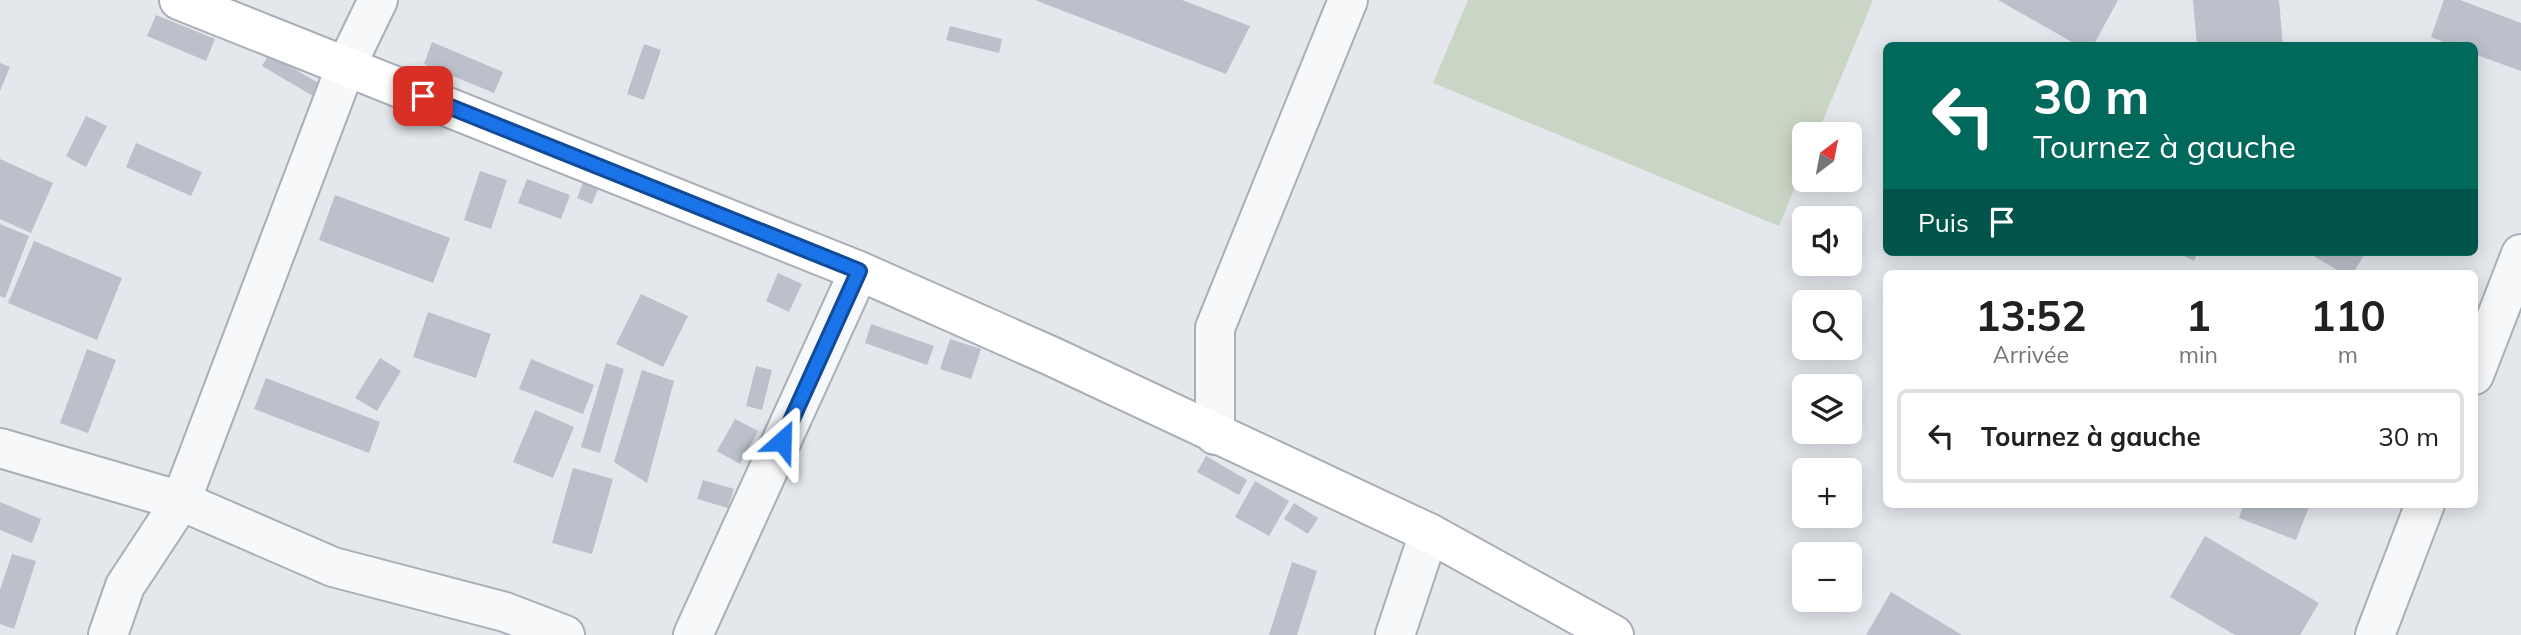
<!DOCTYPE html>
<html lang="fr">
<head>
<meta charset="utf-8">
<style>
  body { margin:0; font-family:Mulish,sans-serif; background:#f6f6f6; color:#202124; height:100vh; display:flex; flex-direction:column; font-size:26px; white-space:nowrap }
  * { box-sizing:border-box; margin:0 }
  p { font-size:23px; color:#757577 }
  .icon { flex:none; width:38px; height:38px; fill:none; stroke:currentColor; stroke-width:2; stroke-linecap:round; stroke-linejoin:round }
  .map { position:relative; flex:1; overflow:hidden }
  .side { position:absolute; left:1883px; top:270px; width:595px; height:238px; display:flex; flex-direction:column; background:#fff; border-radius:10px; box-shadow:0 4px 18px #0003 }
  .side>* { flex:none }
  .guide { position:absolute; left:1883px; top:42px; width:595px; height:214px; border-radius:10px; box-shadow:0 4px 18px #0003; background:#00695c; color:#fff; overflow:hidden }
  .needle { width:46px; rotate:32deg }
  .tools { position:absolute; left:1792px; top:122px; display:grid; gap:14px }
  .tools a { display:grid; place-items:center; width:70px; height:70px; border-radius:10px; background:#fff; box-shadow:0 4px 18px #0003; font-size:35px }
  .pin { position:absolute; display:grid; place-items:center; width:60px; height:60px; color:#fff; margin:-30px; border-radius:14px; box-shadow:0 4px 10px #0006 }
  .me { position:absolute; width:77px; margin:-38px; rotate:25deg; stroke-linejoin:round; filter:drop-shadow(0 0 5px #0008) }
  .turn { display:flex; align-items:center; gap:24px; height:147px; padding:0 35px; font-size:32px }
  .turn .icon { width:91px; height:91px; stroke-width:2.5 }
  .turn b { display:block; font-size:49px; line-height:60px }
  .then { display:flex; align-items:center; height:66px; padding:0 35px; background:#0003; gap:14px; font-size:26px }
  .eta { display:flex; justify-content:space-evenly; align-items:center; height:119px; text-align:center }
  .eta b { font-size:42px; font-weight:700; line-height:49px }
  ul { padding:0; list-style:none }
  li { display:flex; align-items:center; gap:21px; height:94px; margin:0 14px 10px; padding:0 21px; border:4px solid #e0e0e0; border-radius:10px }
  li div { flex:1 }
  li b { display:block; font-size:26px }
  li em { font-style:normal }
  .map>svg:first-child { display:block }
</style>
</head>
<body>
<div class="map">
<svg width="2521" height="635" viewBox="0 0 2521 635">
  <rect width="100%" height="100%" fill="#e4e7ec"/>
  <path fill="#c9d6c5" d="M1468 0H1873L1817 135H1804V166L1779 226 1433 83Z"/>
  <path fill="#bbc0ca" d="M1035 0H1182L1250 26 1226 74Z
    M1998 0H2118L2093 46H2079Z
    M2193 0H2279L2283 46H2197Z
    M2444 0H2460L2521 23V71L2474 54V46H2453L2431 37Z
    M156 15 215 39 206 61 147 36Z
    M950 26 1002 39 999 53 946 40Z
    M432 42 503 72 494 93 424 64Z
    M644 44 661 50 644 100 627 94Z
    M269 54 320 84 313 96 262 66Z
    M0 63 10 67 0 91Z
    M86 116 107 126 86 167 66 156Z
    M136 143 202 172 191 196 126 167Z
    M0 159 53 183 31 233 0 219Z
    M480 171 507 180 491 229 464 220Z
    M585 177 600 184 592 204 577 198Z
    M527 179 570 195 561 219 518 203Z
    M335 195 450 238 433 283 319 240Z
    M0 224 29 236 5 298 0 296Z
    M34 241 122 278 97 340 8 303Z
    M2176 252H2198L2194 261Z
    M2307 252H2366L2353 273H2342Z
    M778 273 802 284 789 312 766 301Z
    M641 294 688 316 663 367 616 344Z
    M428 312 491 334 476 378 413 357Z
    M871 324 934 346 927 365 865 343Z
    M950 339 981 349 971 379 940 369Z
    M87 349 116 360 88 433 60 423Z
    M380 358 401 371 377 411 355 398Z
    M531 359 594 385 583 414 519 389Z
    M606 363 624 369 600 453 581 447Z
    M756 366 772 370 762 410 746 406Z
    M642 370 674 381 647 483 614 462Z
    M266 378 380 422 369 453 254 409Z
    M535 410 574 427 553 478 513 462Z
    M735 419 758 431 740 464 717 451Z
    M1206 456 1247 480 1239 495 1197 472Z
    M573 468 613 479 592 554 552 543Z
    M703 480 734 489 728 508 697 499Z
    M1255 481 1289 501 1269 536 1235 517Z
    M0 502 41 519 32 543 0 530Z
    M1294 503 1318 518 1308 534 1284 519Z
    M2244 504H2301L2309 507 2296 540 2239 518Z
    M2205 536 2319 603 2300 635H2235L2170 597Z
    M12 554 36 561 14 629 0 624V590Z
    M1292 562 1317 571 1297 635H1269Z
    M1891 592 1962 635H1866Z"/>
  <g fill="none" stroke-linecap="round" stroke-linejoin="round">
    <defs>
      <path id="street" d="M2474 375 2521 254
        M1215 435V328L1348 0
        M0 448 181 501 333 567 505 612 565 635
        M108 635 125 586 181 501 346 66 378 0
        M693 635 859 271
        M1395 635 1429 533
        M2375 635 2425 504"/>
      <path id="secondary" d="M179 0 859 271 1051 356 1429 533 1614 635"/>
    </defs>
    <use href="#street" stroke="#a9aeb7" stroke-width="42"/>
    <use href="#secondary" stroke="#a9aeb7" stroke-width="42"/>
    <use href="#street" stroke="#f7f8fa" stroke-width="38"/>
    <use href="#secondary" stroke="#fff" stroke-width="38"/>
  </g>
  <g fill="none" stroke-linecap="round" stroke-linejoin="round">
    <defs>
      <path id="route" d="M423 96 859 271 782 441"/>
    </defs>
    <use href="#route" stroke="#114b97" stroke-width="18"/>
    <use href="#route" stroke="#1a73e8" stroke-width="12"/>
  </g>
</svg>
<div class="tools">
<a><svg class="needle" viewBox="-14 -14 28 28"><path d="M0-13l5 13h-10z" fill="#e53935"/><path d="M0 13l5-13h-10z" fill="#757577"/></svg></a>
<a><svg class="icon" aria-label="sound" viewBox="0 0 24 24"><path d="M4 9h4l5-4v14l-5-4H4zM17 9q2 3 0 6"/></svg></a>
<a><svg class="icon" aria-label="search" viewBox="0 0 24 24"><circle cx="10" cy="10" r="6"/><path d="M15 15l6 6"/></svg></a>
<a><svg class="icon" aria-label="layers" viewBox="0 0 24 24"><path d="M12 4l9 5-9 5-9-5zM3 14l9 5 9-5"/></svg></a>
<a>+</a>
<a>−</a>
</div>
<div class="pin" style="left:423px;top:96px;background:#d93025"><svg class="icon" aria-label="arrive" viewBox="0 0 24 24"><path d="M6 21V4h12l-3 4 3 4H6"/></svg></div>
<svg class="me" style="left:782px;top:441px" viewBox="-20 -20 40 40"><path d="M0-17L14 15 0 8-14 15z" fill="#1a73e8" stroke="#fff" stroke-width="4"/></svg>
<div class="guide">
<div class="turn"><svg class="icon" aria-label="left" viewBox="0 0 24 24"><path d="M17 20v-9H6M10 6l-5 5 5 5"/></svg><div><b>30 m</b>Tournez à gauche</div></div>
<div class="then">Puis<svg class="icon" aria-label="arrive" viewBox="0 0 24 24"><path d="M6 21V4h12l-3 4 3 4H6"/></svg></div>
</div>
<section class="side">
<div class="eta">
<div><b>13:52</b><p>Arrivée</p></div>
<div><b>1</b><p>min</p></div>
<div><b>110</b><p>m</p></div>
</div>
<ul>
<li><svg class="icon" aria-label="left" viewBox="0 0 24 24"><path d="M17 20v-9H6M10 6l-5 5 5 5"/></svg><div><b>Tournez à gauche</b></div><em>30 m</em></li>
</ul>
</section>
</div>
</body>
</html>
